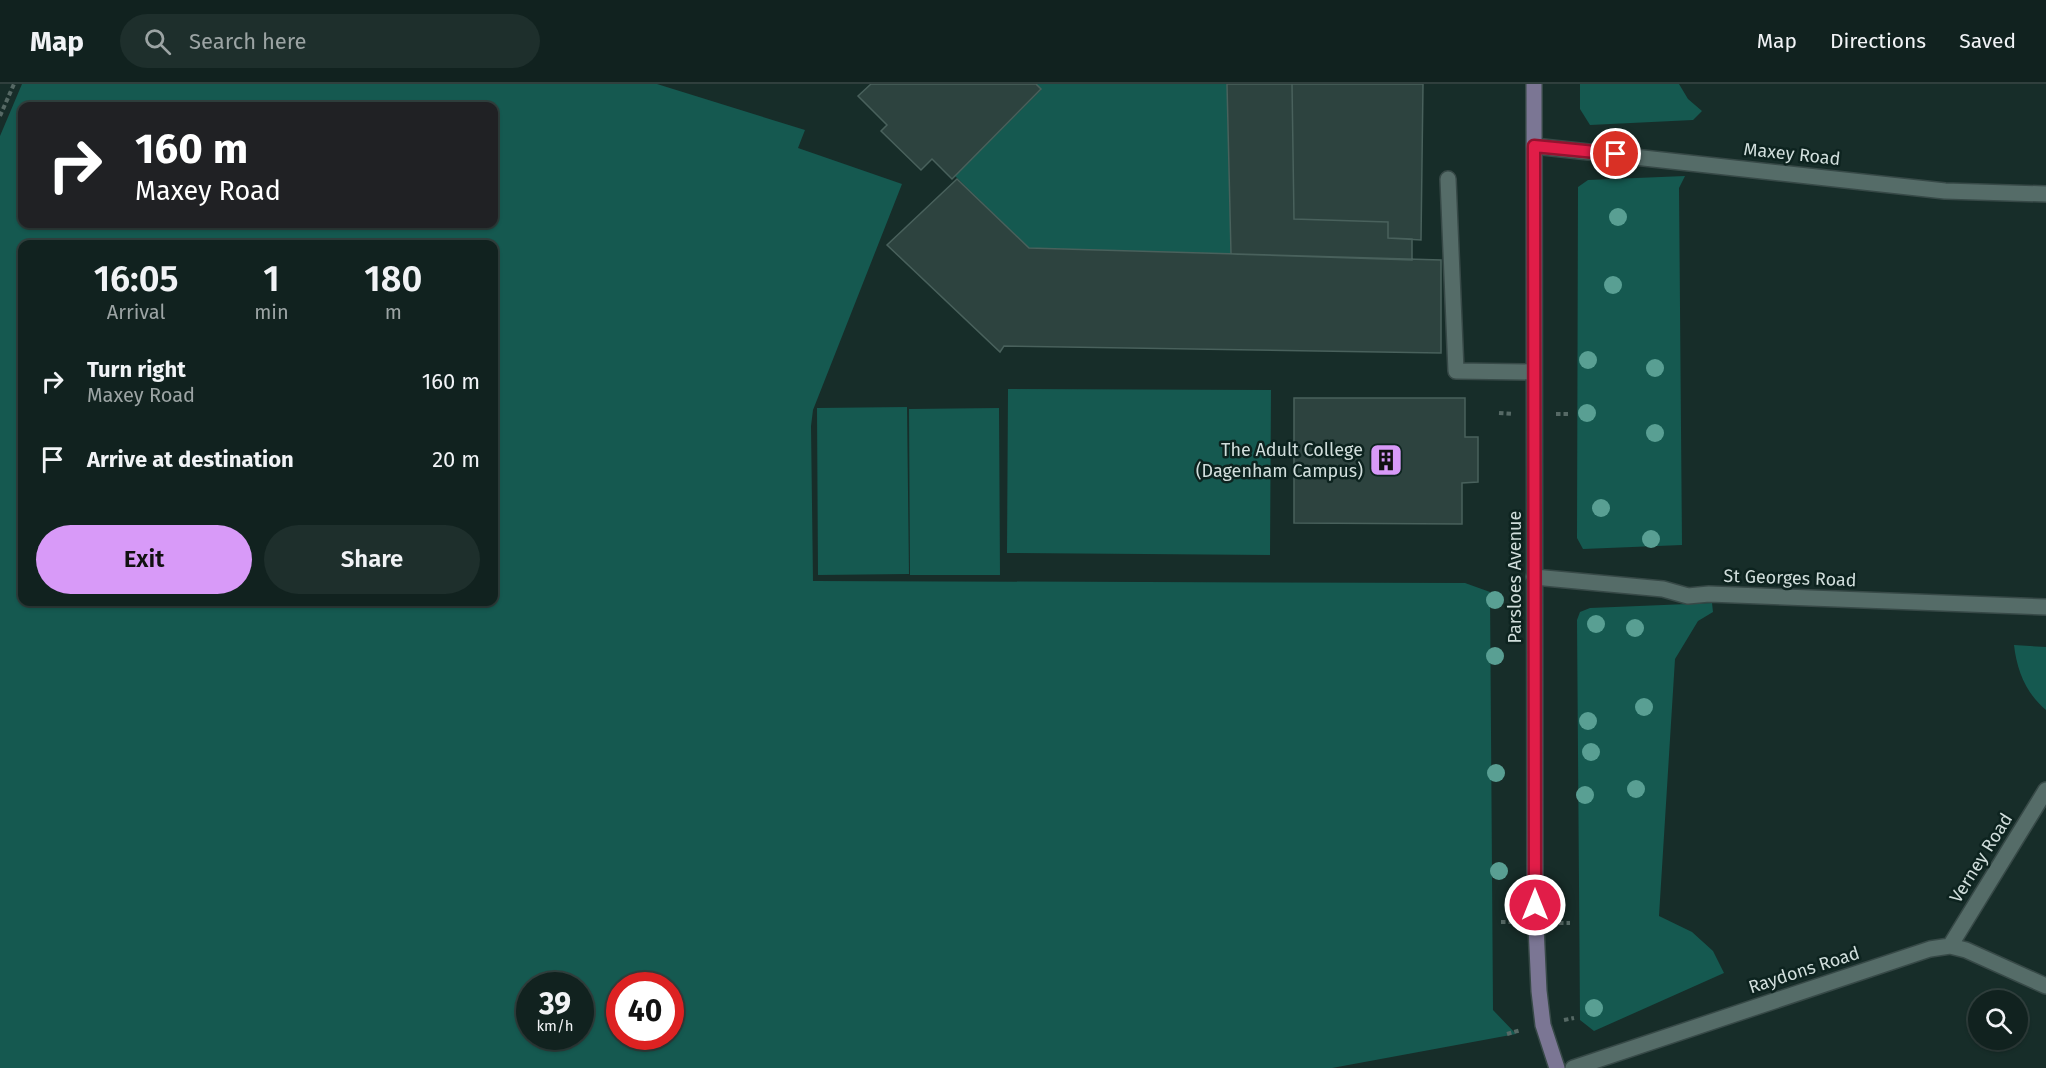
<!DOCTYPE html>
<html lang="en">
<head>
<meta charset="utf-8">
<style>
  body { margin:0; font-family:"Fira Sans",sans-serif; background:#1e2f2c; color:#f1f3f6; height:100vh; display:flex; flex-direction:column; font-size:22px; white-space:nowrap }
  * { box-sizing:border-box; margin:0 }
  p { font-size:20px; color:#9ca4a4 }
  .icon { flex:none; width:33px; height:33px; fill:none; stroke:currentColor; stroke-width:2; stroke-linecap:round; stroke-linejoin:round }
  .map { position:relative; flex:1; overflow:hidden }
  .drawer { position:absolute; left:18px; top:156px; width:480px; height:366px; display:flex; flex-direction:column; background:#11221f; border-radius:12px; box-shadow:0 2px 4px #0004,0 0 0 2px #303f3d }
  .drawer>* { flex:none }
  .banner { position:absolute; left:18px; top:18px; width:480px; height:126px; border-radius:12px; box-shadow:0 2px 4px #0004,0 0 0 2px #303f3d; background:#202124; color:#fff; overflow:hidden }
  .tools { position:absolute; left:1968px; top:906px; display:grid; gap:12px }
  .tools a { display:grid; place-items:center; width:60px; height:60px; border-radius:50%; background:#11221f; box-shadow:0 2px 4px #0004,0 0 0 2px #303f3d; font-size:30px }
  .speed { position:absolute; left:516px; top:888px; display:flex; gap:12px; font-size:30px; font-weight:700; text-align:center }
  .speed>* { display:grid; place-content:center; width:78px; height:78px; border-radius:50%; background:#11221f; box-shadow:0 2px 4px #0004,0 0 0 2px #303f3d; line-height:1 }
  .speed small { font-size:15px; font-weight:400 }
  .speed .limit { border:9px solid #d22; background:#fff; color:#111 }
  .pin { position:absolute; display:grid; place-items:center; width:51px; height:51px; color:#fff; margin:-26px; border:3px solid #fff; border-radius:50%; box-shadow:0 2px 6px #0007 }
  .me { position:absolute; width:66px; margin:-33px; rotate:0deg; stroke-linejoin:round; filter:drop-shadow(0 0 4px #0008) }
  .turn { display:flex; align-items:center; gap:21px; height:126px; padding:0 18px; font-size:27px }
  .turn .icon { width:78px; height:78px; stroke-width:2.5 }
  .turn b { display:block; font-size:42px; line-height:51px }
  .eta { display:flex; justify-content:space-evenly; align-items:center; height:102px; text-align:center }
  .eta b { font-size:36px; font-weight:600; line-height:42px }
  .button { display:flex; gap:12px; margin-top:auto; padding:12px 18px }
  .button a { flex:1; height:69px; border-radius:36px; background:#d89af8; color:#111; font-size:24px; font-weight:600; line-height:69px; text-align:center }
  .button a+a { background:#1e2f2c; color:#f1f3f6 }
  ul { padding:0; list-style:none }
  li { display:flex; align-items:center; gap:18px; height:78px; padding:0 18px }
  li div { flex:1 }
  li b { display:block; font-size:22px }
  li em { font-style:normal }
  header { display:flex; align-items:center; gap:36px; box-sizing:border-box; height:84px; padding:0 30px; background:#11221f; border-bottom:2px solid #303f3d }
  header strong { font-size:28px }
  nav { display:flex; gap:33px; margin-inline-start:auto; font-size:21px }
  .search { width:420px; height:54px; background:#1e2f2c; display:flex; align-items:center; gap:15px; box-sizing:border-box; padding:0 21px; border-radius:33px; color:#9ca4a4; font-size:22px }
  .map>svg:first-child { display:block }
</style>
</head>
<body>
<header>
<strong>Map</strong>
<div class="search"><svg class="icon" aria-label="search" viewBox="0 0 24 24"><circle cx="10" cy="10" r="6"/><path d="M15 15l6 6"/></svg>Search here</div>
<nav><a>Map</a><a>Directions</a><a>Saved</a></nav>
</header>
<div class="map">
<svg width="2046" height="984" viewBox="0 0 2046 984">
  <rect width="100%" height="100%" fill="#172d29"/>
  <path fill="#155950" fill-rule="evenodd" d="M22 0H657L805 46 798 64 902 100 813 326 811 342 813 497 1465 499 1490 508 1493 926 1516 950 1332 984H0V52ZM22 22H494V140H22ZM22 160H494V518H22ZM530 902H580V952H530ZM620 902H670V952H620Z
    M1036 0H1227L1231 170 1029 164 955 92 1041 6Z
    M1580 0H1679L1688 15 1702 27 1693 36 1590 41 1580 25Z
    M1685 92 1679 104 1682 461 1583 465 1577 454 1578 103 1588 96Z
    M1008 305 1271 306 1270 471 1007 469Z
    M907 323 909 490 818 491 817 324Z
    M999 324 1000 491H910L909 325Z
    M1712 519 1713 528 1698 537 1675 575 1659 832 1692 848 1713 867 1724 889 1594 947 1580 936 1577 536 1580 528 1590 524Z
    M2014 561 2046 563V626C2026 609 2017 587 2014 561Z"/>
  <path fill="#2d433f" stroke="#49615c" stroke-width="1.5" d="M871 0H1036L1041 5 952 95 932 75 921 86 881 47 887 41 858 12Z
    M1227 0H1292L1294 135 1388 138V154L1412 155V176L1231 170Z
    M1292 0H1423L1421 156 1388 154V138L1294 135Z
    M957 95 1029 164 1441 176V269L1004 262 1000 268 887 161Z
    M1294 314H1465V353H1478V398L1462 399V440L1294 439Z"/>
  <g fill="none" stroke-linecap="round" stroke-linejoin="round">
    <defs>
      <path id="lane" d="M1448 95 1456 287 1534 288"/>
      <path id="street" d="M1534 62 1945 107 2046 110
        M1534 493 1663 505 1688 512 1709 510 2046 523
        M1950 862 2046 706
        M1573 984 1930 865 1950 862 1966 866 2046 902"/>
      <path id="secondary" d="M1534 0 1535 821 1539 907 1543 941 1557 984"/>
    </defs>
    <use href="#lane" stroke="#374947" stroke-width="18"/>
    <use href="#street" stroke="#374947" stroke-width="18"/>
    <use href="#secondary" stroke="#374947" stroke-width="18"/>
    <path stroke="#566965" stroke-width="4" stroke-dasharray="4.5 3" stroke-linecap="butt" d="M0 32 14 0
      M1499 329 1513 330
      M1556 330H1571
      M1501 838H1515
      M1559 839H1570
      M1564 936 1574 934
      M1507 950 1521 946"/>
    <use href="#lane" stroke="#556c68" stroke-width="15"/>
    <use href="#street" stroke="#556c68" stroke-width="15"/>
    <use href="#secondary" stroke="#7b7694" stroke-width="15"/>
  </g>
  <g fill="#599f93">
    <circle cx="1618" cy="133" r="9"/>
    <circle cx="1613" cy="201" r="9"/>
    <circle cx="1588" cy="276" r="9"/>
    <circle cx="1655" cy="284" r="9"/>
    <circle cx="1587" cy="329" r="9"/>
    <circle cx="1655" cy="349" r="9"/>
    <circle cx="1601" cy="424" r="9"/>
    <circle cx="1651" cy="455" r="9"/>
    <circle cx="1495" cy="516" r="9"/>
    <circle cx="1596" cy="540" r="9"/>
    <circle cx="1635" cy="544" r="9"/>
    <circle cx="1495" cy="572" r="9"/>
    <circle cx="1644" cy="623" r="9"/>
    <circle cx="1588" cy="637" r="9"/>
    <circle cx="1591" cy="668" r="9"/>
    <circle cx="1496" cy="689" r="9"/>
    <circle cx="1636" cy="705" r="9"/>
    <circle cx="1585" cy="711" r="9"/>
    <circle cx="1499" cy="787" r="9"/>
    <circle cx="1594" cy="924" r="9"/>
  </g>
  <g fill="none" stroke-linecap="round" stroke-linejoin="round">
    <defs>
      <path id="route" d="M1535 821 1534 62 1616 70"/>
    </defs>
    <use href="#route" stroke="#92132f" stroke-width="15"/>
    <use href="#route" stroke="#e11d48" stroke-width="10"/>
  </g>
  <defs>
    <symbol id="building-square" viewBox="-11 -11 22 22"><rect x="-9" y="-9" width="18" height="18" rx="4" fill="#d89af8" stroke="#0d231f"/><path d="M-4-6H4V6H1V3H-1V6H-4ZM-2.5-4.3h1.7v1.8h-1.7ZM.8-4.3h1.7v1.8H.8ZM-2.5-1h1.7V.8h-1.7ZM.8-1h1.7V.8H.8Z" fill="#111"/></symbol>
  </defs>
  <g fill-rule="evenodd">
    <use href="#building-square" x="1367" y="357" width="38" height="38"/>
  </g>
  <g text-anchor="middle" stroke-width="5" stroke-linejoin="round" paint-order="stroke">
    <g font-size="18" fill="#d1dedc" stroke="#0d231f">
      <text transform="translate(1792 70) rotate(6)" y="6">Maxey Road</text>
      <text transform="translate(1515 493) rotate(-90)" y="6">Parsloes Avenue</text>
      <text transform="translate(1790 494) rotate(2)" y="6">St Georges Road</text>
      <text transform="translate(1981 774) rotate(-58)" y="6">Verney Road</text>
      <text transform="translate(1804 886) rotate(-18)" y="6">Raydons Road</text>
    </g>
    <g font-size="18" fill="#d1dedc" stroke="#0d231f" text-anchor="end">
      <text x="1363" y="372">The Adult College<tspan x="1363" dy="21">(Dagenham Campus)</tspan></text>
    </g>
  </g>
</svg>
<div class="tools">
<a><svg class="icon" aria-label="search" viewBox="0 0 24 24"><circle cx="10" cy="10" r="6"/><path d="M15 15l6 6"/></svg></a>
</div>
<div class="speed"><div>39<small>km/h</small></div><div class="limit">40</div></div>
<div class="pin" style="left:1616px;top:70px;background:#d93025"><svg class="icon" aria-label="arrive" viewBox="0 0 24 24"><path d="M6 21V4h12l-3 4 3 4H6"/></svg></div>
<svg class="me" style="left:1535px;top:821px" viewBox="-20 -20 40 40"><circle r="17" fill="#e11d48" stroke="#fff" stroke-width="3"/><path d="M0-11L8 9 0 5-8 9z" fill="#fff"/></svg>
<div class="banner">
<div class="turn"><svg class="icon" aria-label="right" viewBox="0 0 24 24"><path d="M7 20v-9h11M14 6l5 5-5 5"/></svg><div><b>160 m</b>Maxey Road</div></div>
</div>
<section class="drawer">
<div class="eta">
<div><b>16:05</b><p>Arrival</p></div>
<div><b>1</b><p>min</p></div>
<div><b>180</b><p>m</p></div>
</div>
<ul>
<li><svg class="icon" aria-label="right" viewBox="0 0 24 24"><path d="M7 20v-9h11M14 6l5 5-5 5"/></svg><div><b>Turn right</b><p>Maxey Road</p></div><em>160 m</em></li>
<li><svg class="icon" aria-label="arrive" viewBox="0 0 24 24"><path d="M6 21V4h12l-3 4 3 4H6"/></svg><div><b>Arrive at destination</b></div><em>20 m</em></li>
</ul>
<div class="button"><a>Exit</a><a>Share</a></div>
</section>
</div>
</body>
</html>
